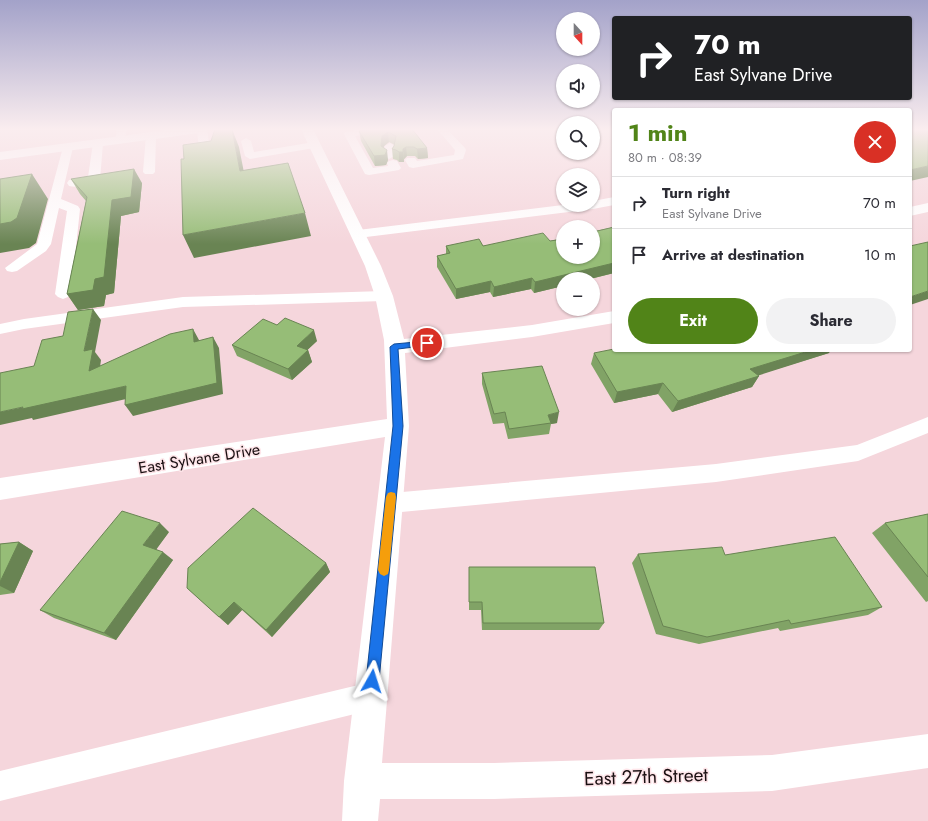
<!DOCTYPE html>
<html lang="en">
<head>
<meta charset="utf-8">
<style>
  body { margin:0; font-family:Jost,sans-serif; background:#f2f2f3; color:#2b2b33; height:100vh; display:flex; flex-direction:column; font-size:15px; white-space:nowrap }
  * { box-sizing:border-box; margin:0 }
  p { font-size:13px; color:#7c7c81 }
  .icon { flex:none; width:22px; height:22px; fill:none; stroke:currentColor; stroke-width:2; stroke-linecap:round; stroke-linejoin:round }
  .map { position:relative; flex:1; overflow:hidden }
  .sheet { position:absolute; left:612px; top:108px; width:300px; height:244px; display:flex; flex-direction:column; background:#fff; border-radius:4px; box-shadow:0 1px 3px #0004 }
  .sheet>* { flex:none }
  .guide { position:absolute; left:612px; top:16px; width:300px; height:84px; border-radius:4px; box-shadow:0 1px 3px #0004; background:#202124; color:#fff; overflow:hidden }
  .needle { width:26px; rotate:159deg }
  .buttons { position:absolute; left:556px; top:12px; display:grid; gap:8px }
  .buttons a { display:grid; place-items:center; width:44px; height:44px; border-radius:50%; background:#fff; box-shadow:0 1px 3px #0004; font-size:20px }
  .pin { position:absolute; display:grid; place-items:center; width:34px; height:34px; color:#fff; margin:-17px; border:2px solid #fff; border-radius:50%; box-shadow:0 1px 4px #0007 }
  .me { position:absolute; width:44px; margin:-22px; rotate:6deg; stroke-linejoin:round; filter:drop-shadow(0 0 3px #0008) }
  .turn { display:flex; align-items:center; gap:14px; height:84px; padding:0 16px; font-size:18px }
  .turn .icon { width:52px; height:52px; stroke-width:2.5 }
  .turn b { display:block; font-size:28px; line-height:34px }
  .round { display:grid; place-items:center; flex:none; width:42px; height:42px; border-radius:21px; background:#f2f2f3 }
  .overview { display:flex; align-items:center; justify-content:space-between; height:68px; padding:0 16px }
  h1 { font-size:24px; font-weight:700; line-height:30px; color:#518418 }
  .button { display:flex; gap:8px; margin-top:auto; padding:8px 16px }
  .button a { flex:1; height:46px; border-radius:24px; background:#518418; color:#fff; font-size:16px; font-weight:700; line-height:46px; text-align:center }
  .button a+a { background:#f2f2f3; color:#2b2b33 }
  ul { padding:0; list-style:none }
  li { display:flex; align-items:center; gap:12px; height:52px; padding:0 16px; border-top:1px solid #e1e1e2 }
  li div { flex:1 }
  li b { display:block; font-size:15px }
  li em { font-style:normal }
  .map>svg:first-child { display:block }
</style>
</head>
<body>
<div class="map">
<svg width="928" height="821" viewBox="0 0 928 821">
  <rect width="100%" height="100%" fill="#f5d6dc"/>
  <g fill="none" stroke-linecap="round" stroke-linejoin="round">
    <path fill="#fff" fill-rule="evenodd" d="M117 129H127L124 142H116L115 140Z
      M197 129H207L212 161 210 163 206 164 200 161Z
      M362 129H387L382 132 355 136 373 168 388 166 387 163 389 161 393 160 397 161 401 168 399 170 369 175 365 174 344 134 345 132Z
      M437 129H447L465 148 466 150 463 159 413 168 409 167 405 160 407 158H415L417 161 454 155 455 150Z
      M151 132 156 135 155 172 153 174H145L143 172 146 135Z
      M246 138 251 141 254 152 314 142 319 145 314 148 250 159 245 156 241 141Z
      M98 140 103 143 100 180 98 182C89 185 78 188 69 186L67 183 69 180 88 177 93 143Z
      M390 143 395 146 394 156 389 159 384 156 385 146Z
      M68 144 73 147 61 199 78 206 80 209 71 294 68 297 63 299 58 297 55 294 67 211 59 208 51 244 46 251 17 271 12 272 7 271 5 268 37 244 63 147Z
      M614 197V205L593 209 358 238 353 237 351 234 353 231 358 230 563 205H593V201Z
      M384 291 389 293 392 296 389 299 384 301 183 307 24 329 0 334V324L24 319 183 297Z
      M928 417V433L858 461 716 482 391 513 383 510 380 503 383 496 391 493 716 464 857 445Z
      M371 682 381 686 385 696 381 706 371 710 0 801V771Z"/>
    <path fill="#fff" fill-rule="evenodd" d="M301 129H313L381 266 393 296 404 339 532 325 614 311V323L532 337 405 353 409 426 382 763H494L772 755 928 734V768L772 791 494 799H380L378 821H342L344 781 385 437 0 500V478L387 419 384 340 375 296 365 266Z
      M928 203V212L910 216V207Z"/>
    <path fill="#fff" fill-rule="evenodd" d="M174 129H205L203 131 199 133 0 160V152Z"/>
  </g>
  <path fill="#81a366" d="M412 129 427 148 428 158 418 159 415 156H407L404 159V162H399L397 160 393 159 392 149 394 146 395 145 389 142 384 146 383 147 388 160 386 165 375 166 361 141 359 131Z
    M71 179 142 183 139 212 121 216 114 293 106 295 104 306 78 310 67 294 86 201 80 194Z
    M614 227V273L590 279H563V286L534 293 531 289 493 297 490 292 456 299 437 267V256L446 254V246H483L550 241Z
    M277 325 317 341 307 350H308L312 362 292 380 237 356 232 345Z
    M594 353H829L757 375 759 376 752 387 672 412 658 394 614 403 591 364Z
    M482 373 557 423 551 424 549 434 508 439 504 423 493 424 482 384Z
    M928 514V601L926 602 872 533 885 523Z
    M169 532 156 549 173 560 116 640 54 618 40 610Z
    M19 542 33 551 14 593 0 595V544Z
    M638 554 725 555 882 607 868 615 780 631 778 628 699 644 656 634 632 563Z
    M326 563 330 572 272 637 242 610 228 625 187 588Z
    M469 567 604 623 599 630H482L481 610H469Z"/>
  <path fill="#698453" d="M232 129 239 147 248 193 240 171Z
    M388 132 389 142 384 146 383 155 387 150 388 160 386 165 375 166 374 156 381 146 382 136Z
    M406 147 407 156 404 159 403 149Z
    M427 148 428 158 418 159 417 149Z
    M399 152H403L404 162H399Z
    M928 166V177L910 181V170Z
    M134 169 142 183 139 212 121 216 114 293 106 295 104 306 78 310 67 294 95 279 112 200Z
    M32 174 48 199 36 243 29 248 0 253V224Z
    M305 213 311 236 194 258 183 235Z
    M614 263V273L590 279H563V286L534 293 535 282Z
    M532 278 531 289 493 297 494 287Z
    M491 281 490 292 456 299V289Z
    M928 291V299L910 305V297Z
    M93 309 101 320 95 352 101 360 98 382 89 371 84 351Z
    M193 329 199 340 200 353 194 342Z
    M314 330 317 341 300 357 297 346Z
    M213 337 219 348 223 394 133 416 125 405Z
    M308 350 312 362 292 380 288 369Z
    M812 350H831L829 353 744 380 750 369Z
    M759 376 752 387 672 412 678 401Z
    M663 383 658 394 614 403 617 392Z
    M126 386 135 397 33 420 32 418 0 425V412Z
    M559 412 557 423 551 424V423L548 415Z
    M160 523 169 532 153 554 143 545Z
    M19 542 33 551 14 593 0 586V582Z
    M163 552 173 560 116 640 104 633Z
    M326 563 330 572 272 637 266 630Z
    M234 602 242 610 228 625 219 617Z"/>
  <path fill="#96bd77" stroke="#698453" d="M215 129H232L240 171 288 163 305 213 183 235 181 159H184L183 145 211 141Z
    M373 129H412L427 148 417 149 414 147H406L403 149V152H399L396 150 392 149 394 146 396 136 388 132 382 136 381 146 387 150 385 155 374 156 359 131Z
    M910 129H928V166L910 170Z
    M134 169 131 197 112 200 104 277 95 279 93 290 67 294 87 197 71 179Z
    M32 174 17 218 11 222 0 224V179Z
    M614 227V263L535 282 532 278 494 287 491 281 456 289 437 256 450 253 446 246 479 239 483 246 543 233 550 241 563 239V257H593V232Z
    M928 242V291L910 297 914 299 910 300V246Z
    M93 309 84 351 93 349 89 371 170 334 193 329 194 342 213 337 217 383 125 405 126 386 22 409 23 407 0 412V373L34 366 42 340 63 336 68 312Z
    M285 318 314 330 297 346 308 350 288 369 232 345 263 319 277 325Z
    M614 349V350H812L750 369 759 376 678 401 663 383 617 392 594 353Z
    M542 366 559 412 548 415 551 423 509 429 505 412 494 414 482 373Z
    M253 508 326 563 266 630 234 602 219 617 187 588 188 568Z
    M122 511 160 523 143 545 163 552 104 633 40 610Z
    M928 514V577L885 523Z
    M835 537 882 607 791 624 789 620 707 637 663 626 638 554 722 547 725 555Z
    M19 542 0 582V544Z
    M469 567H595L604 623H483L482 602H469Z"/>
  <linearGradient id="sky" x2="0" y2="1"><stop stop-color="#a3a2c9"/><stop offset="0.53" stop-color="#faedef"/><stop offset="1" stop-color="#faedef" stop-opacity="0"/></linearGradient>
  <rect width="928" height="244" fill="url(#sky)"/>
  <path fill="#1a73e8" stroke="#114b97" d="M427 341H430V345L398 349 403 426 379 681 377 686 372 688 368 686 366 681 393 426 390 347 394 344Z"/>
  <path fill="#f59e0b" d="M391 492 395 493 396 497 389 570 388 574 384 576 380 574 378 570 386 497 388 493Z"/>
  <g text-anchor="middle" stroke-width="3" stroke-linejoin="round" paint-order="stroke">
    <g font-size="16" fill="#190f11" stroke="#fee5e9">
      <text transform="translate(199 458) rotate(-9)" y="6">East Sylvane Drive</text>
    </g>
    <g font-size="19" fill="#190f11" stroke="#fee5e9">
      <text transform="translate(646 776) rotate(-2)" y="7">East 27th Street</text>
    </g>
  </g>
</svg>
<div class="buttons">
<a><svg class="needle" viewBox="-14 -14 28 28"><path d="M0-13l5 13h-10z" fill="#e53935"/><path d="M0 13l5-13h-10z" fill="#7c7c81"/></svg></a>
<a><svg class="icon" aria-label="sound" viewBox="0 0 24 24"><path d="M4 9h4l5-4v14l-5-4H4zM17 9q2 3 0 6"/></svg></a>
<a><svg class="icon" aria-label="search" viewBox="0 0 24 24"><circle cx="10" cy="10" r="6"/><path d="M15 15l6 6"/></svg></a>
<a><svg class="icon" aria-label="layers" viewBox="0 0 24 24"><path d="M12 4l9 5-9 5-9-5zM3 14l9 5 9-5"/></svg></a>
<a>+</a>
<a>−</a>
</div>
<div class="pin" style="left:427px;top:343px;background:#d93025"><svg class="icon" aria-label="arrive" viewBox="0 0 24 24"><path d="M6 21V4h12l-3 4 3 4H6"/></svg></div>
<svg class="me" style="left:372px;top:681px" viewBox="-20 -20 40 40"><path d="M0-17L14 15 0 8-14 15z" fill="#1a73e8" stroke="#fff" stroke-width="4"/></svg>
<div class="guide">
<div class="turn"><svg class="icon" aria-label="right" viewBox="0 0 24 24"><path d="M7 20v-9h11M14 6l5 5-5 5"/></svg><div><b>70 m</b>East Sylvane Drive</div></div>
</div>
<section class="sheet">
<div class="overview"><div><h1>1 min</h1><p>80 m · 08:39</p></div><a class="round" style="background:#d93025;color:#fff"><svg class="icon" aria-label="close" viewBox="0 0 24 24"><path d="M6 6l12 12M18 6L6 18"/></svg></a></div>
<ul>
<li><svg class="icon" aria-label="right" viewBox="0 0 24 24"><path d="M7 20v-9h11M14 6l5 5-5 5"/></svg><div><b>Turn right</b><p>East Sylvane Drive</p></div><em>70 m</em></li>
<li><svg class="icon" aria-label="arrive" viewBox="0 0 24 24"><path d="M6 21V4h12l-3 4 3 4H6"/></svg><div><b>Arrive at destination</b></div><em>10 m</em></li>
</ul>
<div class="button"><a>Exit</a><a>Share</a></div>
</section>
</div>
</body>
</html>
